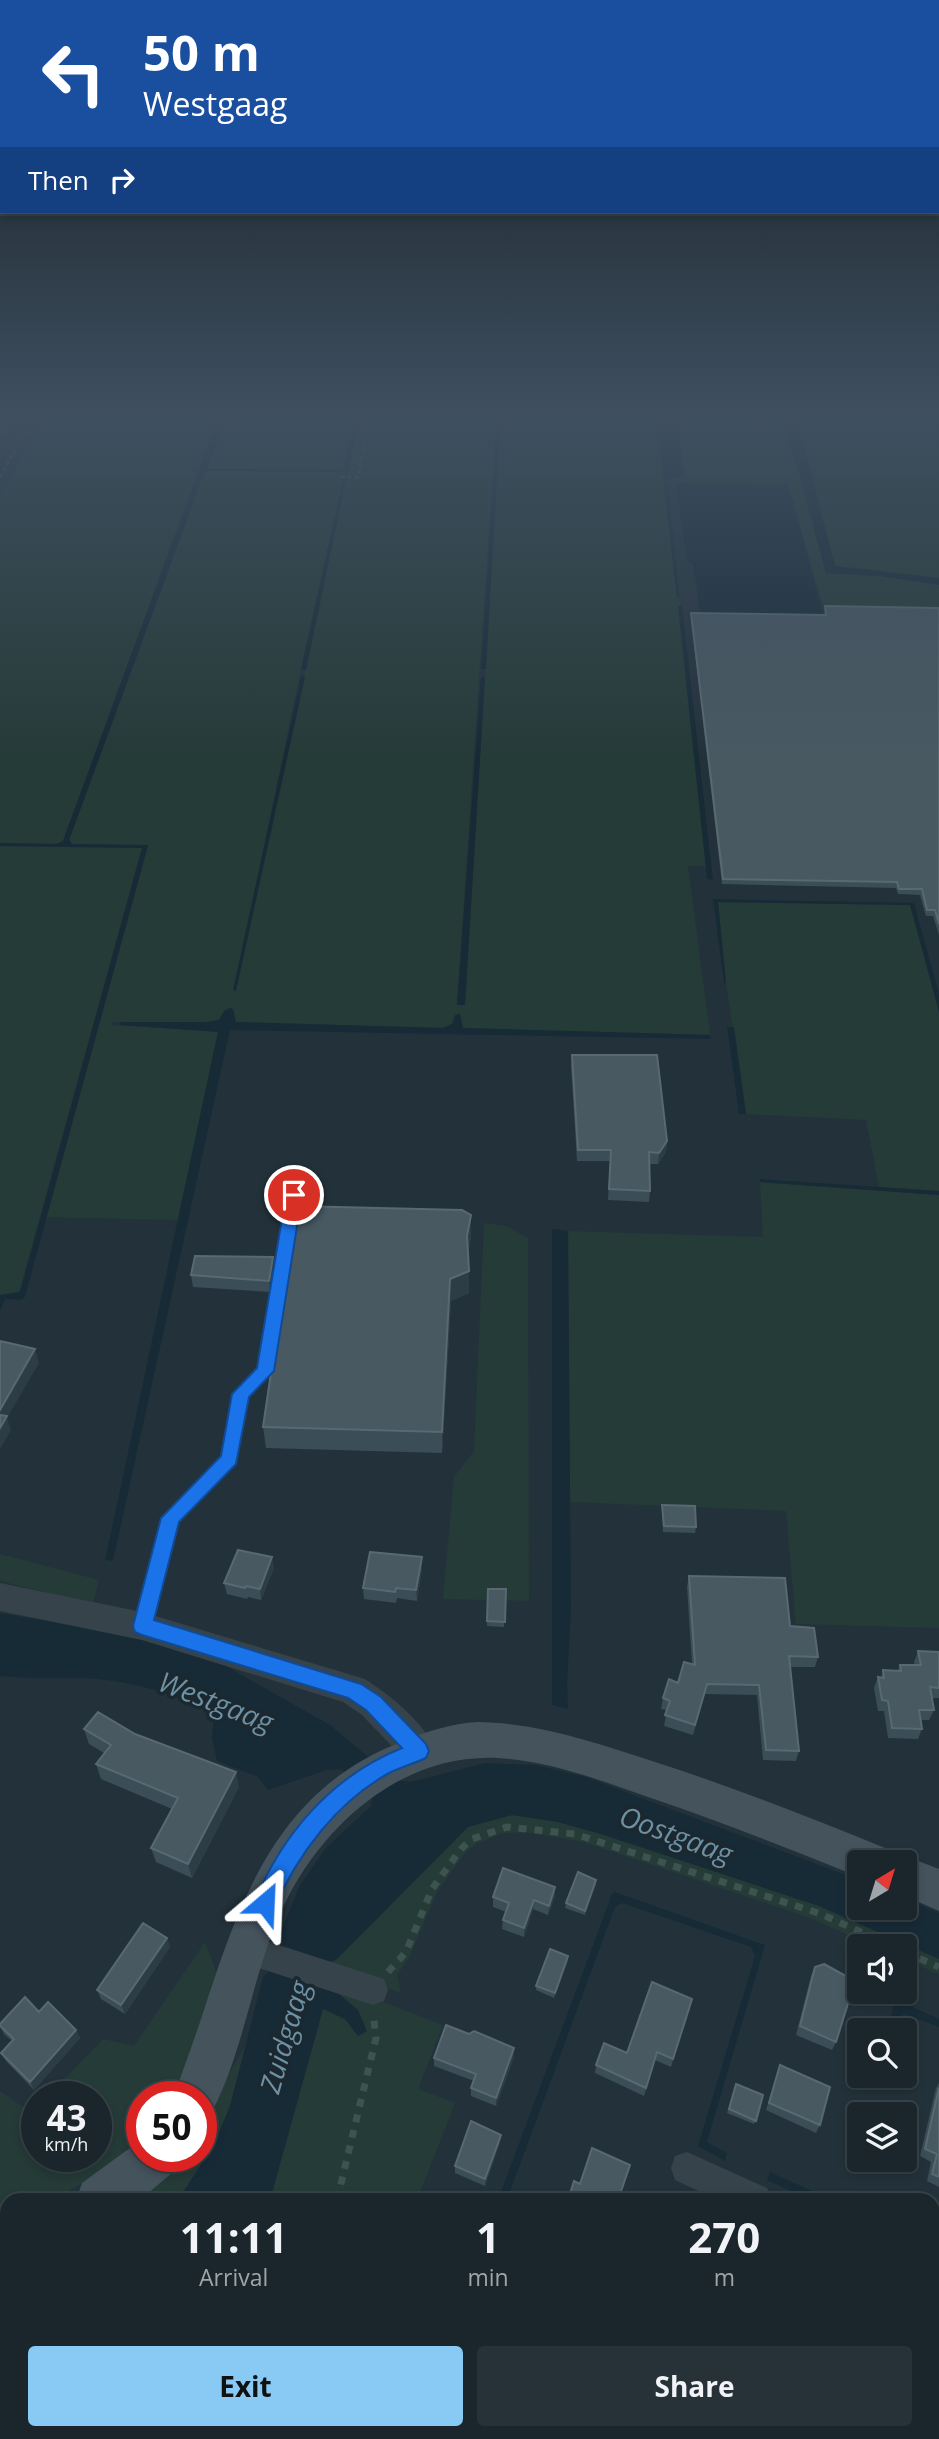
<!DOCTYPE html>
<html lang="en">
<head>
<meta charset="utf-8">
<style>
  body { margin:0; font-family:"Open Sans",sans-serif; background:#273238; color:#f1f3f6; height:100vh; display:flex; flex-direction:column; font-size:26px; white-space:nowrap }
  * { box-sizing:border-box; margin:0 }
  p { font-size:23px; color:#9fa5a9 }
  .icon { flex:none; width:38px; height:38px; fill:none; stroke:currentColor; stroke-width:2; stroke-linecap:round; stroke-linejoin:round }
  .map { position:relative; flex:1; overflow:hidden }
  .sheet { position:absolute; left:0px; top:2193px; width:940px; height:247px; display:flex; flex-direction:column; background:#1a262c; border-radius:21px 21px 0 0; box-shadow:0 4px 10px #0003,0 0 0 2px #384348 }
  .sheet>* { flex:none }
  .guide { position:absolute; left:0px; top:0px; width:940px; height:214px; box-shadow:0 4px 10px #0003,0 0 0 2px #384348; background:#1a4fa0; color:#fff; overflow:hidden }
  .needle { width:46px; rotate:38deg }
  .buttons { position:absolute; left:847px; top:1850px; display:grid; gap:14px }
  .buttons a { display:grid; place-items:center; width:70px; height:70px; border-radius:7px; background:#1a262c; box-shadow:0 4px 10px #0003,0 0 0 2px #384348; font-size:35px }
  .speed { position:absolute; left:21px; top:2081px; display:flex; gap:14px; font-size:35px; font-weight:700; text-align:center }
  .speed>* { display:grid; place-content:center; width:91px; height:91px; border-radius:50%; background:#1a262c; box-shadow:0 4px 10px #0003,0 0 0 2px #384348; line-height:1 }
  .speed small { font-size:18px; font-weight:400 }
  .speed .limit { border:10px solid #d22; background:#fff; color:#111 }
  .pin { position:absolute; display:grid; place-items:center; width:60px; height:60px; color:#fff; margin:-30px; border:4px solid #fff; border-radius:50%; box-shadow:0 2px 7px #0007 }
  .me { position:absolute; width:77px; margin:-38px; rotate:26deg; stroke-linejoin:round; filter:drop-shadow(0 0 5px #0008) }
  .turn { display:flex; align-items:center; gap:24px; height:147px; padding:0 28px; font-size:32px }
  .turn .icon { width:91px; height:91px; stroke-width:2.5 }
  .turn b { display:block; font-size:49px; line-height:60px }
  .then { display:flex; align-items:center; height:66px; padding:0 28px; background:#0003; gap:14px; font-size:26px }
  .eta { display:flex; justify-content:space-evenly; align-items:center; height:119px; text-align:center }
  .eta b { font-size:42px; font-weight:700; line-height:49px }
  .button { display:flex; gap:14px; margin-top:auto; padding:14px 28px }
  .button a { flex:1; height:80px; border-radius:7px; background:#89caf4; color:#111; font-size:28px; font-weight:700; line-height:80px; text-align:center }
  .button a+a { background:#273238; color:#f1f3f6 }
  .map>svg:first-child { display:block }
</style>
</head>
<body>
<div class="map">
<svg width="939" height="2439" viewBox="0 0 939 2439">
  <rect width="100%" height="100%" fill="#23323a"/>
  <path fill="#253b38" fill-rule="evenodd" d="M48 412H220L63 841 57 844 0 843V497Z
    M230 412H357L343 469H209L207 468Z
    M361 412H497L457 1004 465 1005 501 412H655L679 597 706 866H688L710 1035 463 1028 460 1015 452 1024 443 1028 235 1022 233 1009 224 1011 219 1020 207 1022H112L111 1025 218 1031 178 1220 46 1217 148 846 72 844 69 840 205 471 348 472ZM301 669 305 670 304 677 233 996Z
    M676 412H782L826 573 879 576 939 585V613L825 611 788 485 668 483 669 479 683 476 684 474Z
    M795 412H939V578L835 566Z
    M0 846 142 848 19 1292 0 1295Z
    M718 902 911 905 939 1012V1191L879 1187 866 1120 746 1114 726 983Z
    M760 1182 939 1195V1628L796 1624 786 1511 570 1502 568 1231 763 1237Z
    M484 1223 506 1226 528 1238 529 1601 443 1599 454 1477 474 1451Z
    M0 1554 99 1580 93 1604 0 1581Z
    M512 1815 558 1822 604 1835 819 1906 939 1959V1974L905 1960V1946H873L810 1918 584 1842 525 1832 500 1834 476 1844 464 1854 437 1892 410 1956 397 1975 401 1993 323 1963 336 1960 468 1827Z
    M205 1942 223 1990 191 2071 171 2096H142V2135L107 2168 54 2200H7V2211L0 2213V2091L32 2113 37 2108V2156H96V2096H48L103 2039 134 2046Z
    M333 1989 378 2000 443 2025 418 2089 455 2103 417 2200H270L323 2009 345 2019 358 2036Z
    M248 2041 230 2106 215 2143 179 2199 135 2200 175 2156H201V2122Z
    M0 2428H7V2432L226 2433 218 2439H0Z
    M543 2432 609 2433 621 2439H541Z
    M237 2433H308L300 2439H229Z"/>
  <path fill="#172b37" d="M220 412H230L207 468 209 469H343L357 412H361L348 472 205 471 69 840 72 844 148 845 25 1297 21 1300 5 1299 0 1311V1295L20 1292 142 848 0 846V843L57 844 63 841Z
    M497 412H501L486 669H481Z
    M655 412H676L684 474 683 476 669 479 668 483 679 597H677Z
    M782 412H795L835 566 939 578V585L879 576 826 573Z
    M343 479H346L345 485 306 670 301 669Z
    M676 483 789 485 825 621 701 619 693 564 687 562Z
    M678 606H682L713 880 707 879Z
    M301 676 305 677 236 991 233 990Z
    M481 677H485L465 1005H457Z
    M713 899 914 903 939 994V1012L910 905 718 902 726 983H724Z
    M230 1008 233 1009 236 1022 443 1028 452 1024 455 1015 460 1014 463 1028 710 1035 711 1039 230 1030 113 1561 105 1560 218 1032 120 1025 121 1022H207L219 1020 224 1011Z
    M727 1027H734L746 1114H739Z
    M760 1179 939 1191V1195L760 1182Z
    M552 1229 568 1231 571 1611 567 1683 568 1709 552 1705Z
    M0 1613 90 1628 201 1652 330 1725 396 1780 411 1782 485 1763 536 1765 586 1777 859 1880V1908H905V1899L939 1913V1959L819 1906 604 1835 558 1822 512 1815 468 1827 336 1960 324 1963 333 1989 358 2010 367 2031 358 2036 345 2019 323 2009 270 2200H178L215 2143 230 2106 263 1977 275 1965 278 1939 300 1885 326 1848 371 1806 373 1795 341 1769 327 1770 268 1790 258 1777 217 1761 212 1738 214 1713C173 1693 128 1680 82 1678 54 1678 28 1679 0 1676Z
    M615 1892 765 1945 707 2142 727 2153 725 2161 698 2146 755 1956 751 1947 622 1903 615 1907 507 2200H498L612 1894Z
    M895 1999 939 2019V2027L904 2014 898 2020 896 2030H888Z
    M770 2172 832 2200H810L767 2180Z
    M7 2289V2428H0V2291Z"/>
  <g fill="none" stroke-linecap="round" stroke-linejoin="round">
    <path stroke="#3d5350" stroke-width="2.5" stroke-dasharray="3.5 3.5" stroke-linecap="butt" d="M0 477 37 412
      M341 477H358L370 412"/>
    <path stroke="#3d5350" stroke-width="7" stroke-dasharray="8 8" stroke-linecap="butt" d="M905 1952 939 1967
      M388 1972 406 1952 432 1889 461 1849 472 1839 507 1827 575 1834 821 1914 892 1946
      M337 2200 376 2038 373 2013
      M220 2439 230 2432"/>
    <path stroke="#36434a" stroke-width="6" d="M0 432 9 412"/>
    <path stroke="#36434a" stroke-width="10" d="M270 1341 298 1170"/>
    <path stroke="#36434a" stroke-width="12" d="M142 1626 171 1518 229 1459 240 1393 265 1371 270 1339"/>
    <path stroke="#36434a" stroke-width="16" d="M640 2432 651 2439
      M512 2439 514 2432"/>
    <path fill="#36434a" fill-rule="evenodd" d="M248 1935 384 1979 388 1990 384 2001 373 2005 237 1961 233 1950 237 1939Z
      M687 2152 767 2188 771 2200H718L675 2180 671 2168 675 2156Z
      M933 2275 939 2277V2313L933 2311Z
      M939 2377V2439H908L910 2432H933V2380Z"/>
    <path fill="#36434a" fill-rule="evenodd" d="M0 1583 142 1612 365 1679C391 1696 424 1722 436 1751L431 1762 419 1767 407 1762 362 1715 343 1702 142 1640 0 1611Z"/>
    <path fill="#45535d" fill-rule="evenodd" d="M478 1722C539 1723 597 1743 655 1762 733 1787 809 1817 885 1848L891 1861 905 1856 939 1869V1911L905 1896V1862H859V1877C791 1849 721 1822 651 1798 602 1781 550 1761 497 1758 405 1754 329 1819 288 1897 253 1965 247 2044 212 2112L201 2116V2096H174C183 2070 193 2043 202 2016 240 1899 277 1790 401 1742 425 1732 452 1723 478 1722Z
      M142 2139V2156H180L173 2172 140 2200H76L82 2183Z
      M7 2209V2257L0 2259V2211Z"/>
  </g>
  <path fill="#3b4d56" d="M825 606 939 608V935L933 916H926L920 895 898 894 896 888 722 884 691 619V613L825 615Z
    M572 1055 667 1141 666 1152 658 1164H649L650 1191 649 1202 608 1200 610 1161H577L571 1066Z
    M471 1237 468 1253 469 1293 451 1301 442 1453 266 1448 263 1427 284 1282 283 1271Z
    M274 1269 270 1292 193 1287 191 1275Z
    M662 1505 696 1527 695 1533 663 1532 662 1511Z
    M274 1568 261 1600 248 1597 247 1599 227 1594 224 1583Z
    M422 1568 417 1601 397 1598 396 1603 364 1599 363 1588Z
    M689 1576 790 1626 818 1657 815 1667H790L799 1751 796 1761 763 1760 757 1695 705 1694 693 1735 664 1726 667 1710 661 1709 663 1698 678 1683 692 1664 687 1587Z
    M488 1589H506L504 1627 487 1626Z
    M918 1651 939 1652V1698H931L934 1710 929 1720H921L922 1729 918 1739 888 1738 884 1711H878L874 1688 878 1677H881L883 1670H898L900 1665H915L914 1662Z
    M84 1729 135 1734 239 1787 192 1878 156 1862 151 1848 172 1809 101 1779 96 1764 104 1753 89 1744Z
    M596 1880V1884L585 1915 565 1908 566 1903Z
    M555 1896 548 1915 533 1909 524 1937 502 1929 503 1920 506 1912 493 1907V1897Z
    M167 1938 170 1947 125 2014 101 1999 97 1990Z
    M568 1956V1961L554 1998 536 1990V1986Z
    M815 1967 836 2042 832 2050 796 2035 811 1976Z
    M692 1999 671 2067 655 2060 644 2096 595 2073 596 2065 627 2053Z
    M39 2012 76 2030 80 2038 34 2090 6 2061 1 2053 12 2041 4 2034 0 2026Z
    M469 2034 514 2048V2057L496 2106 471 2096V2088L474 2081 434 2066V2058Z
    M780 2065 820 2125 816 2133 766 2110Z
    M939 2083V2187L927 2181 931 2162 920 2156 936 2088Z
    M736 2084 756 2121 754 2124 727 2113Z
    M500 2142 485 2186 455 2173V2166Z"/>
  <path fill="#2c3d46" d="M667 1141 666 1152 658 1164 659 1153Z
    M471 1215V1237L467 1258V1236Z
    M273 1257 274 1269 270 1292 269 1281Z
    M469 1271V1293L451 1301 442 1453V1432L450 1279Z
    M35 1349 39 1363 7 1418 11 1430 0 1449V1410Z
    M272 1557 274 1568 261 1600 260 1589Z
    M422 1557V1568L417 1601 416 1590Z
    M236 1772 239 1787 192 1878 188 1864Z
    M596 1880V1884L585 1915V1911Z
    M555 1887V1896L548 1915 549 1906Z
    M534 1900 533 1909 524 1937V1928Z
    M167 1938 170 1947 125 2014 121 2005Z
    M568 1956V1961L554 1998 555 1993Z
    M76 2030 80 2038 34 2090 30 2082Z
    M514 2048V2057L496 2106V2098Z
    M501 2135 500 2142 485 2186V2179Z"/>
  <path fill="#485962" stroke="#586972" stroke-width="2" d="M825 606 939 608V924L935 910H927L922 889H899L897 882 723 879 691 613 826 615Z
    M572 1055H657L667 1141 659 1153 649 1152 650 1191 609 1189 611 1150H578Z
    M295 1206 462 1210 471 1215 467 1236 469 1271 450 1279 442 1432 263 1427 286 1271H283Z
    M195 1256 273 1257 269 1281 191 1275Z
    M0 1341 35 1349 0 1410Z
    M0 1415 7 1416 0 1428Z
    M662 1505 695 1506 696 1527 664 1526Z
    M238 1550 272 1557 260 1589 246 1586 245 1588 224 1583Z
    M370 1552 422 1557 416 1590 396 1588 395 1592 363 1588Z
    M689 1576 785 1578 790 1626 814 1628 818 1657 789 1656 799 1751 766 1750 759 1685 707 1684 695 1725 665 1715 670 1701 663 1698 669 1679 678 1683 684 1662 695 1665Z
    M488 1589H506L505 1622 487 1621Z
    M918 1651 939 1652V1688L930 1687 934 1710H919L922 1729 892 1728 888 1701 882 1700 878 1677 884 1678 883 1670 901 1671 900 1665H921Z
    M98 1712 135 1734 236 1772 188 1864 151 1848 178 1798 96 1764 111 1745 84 1729Z
    M503 1868 555 1887 549 1906 534 1900 524 1928 503 1920 509 1903 493 1897Z
    M578 1872 596 1880 585 1911 566 1903Z
    M143 1923 167 1938 121 2005 97 1990Z
    M550 1949 568 1956 555 1993 536 1986Z
    M824 1964 855 1981 836 2042 800 2026 815 1967Z
    M652 1982 692 1999 673 2059 657 2052 646 2088 596 2065 604 2043 627 2053Z
    M25 1997 39 2012 48 2002 76 2030 30 2082 1 2053 14 2039 0 2026V2024Z
    M446 2025 469 2034 474 2031 514 2048 496 2098 471 2088 476 2074 434 2058Z
    M780 2065 830 2087 820 2125 769 2103Z
    M736 2084 763 2095 756 2121 729 2109Z
    M939 2088V2177L932 2174 937 2154 925 2149Z
    M471 2121 501 2135 485 2179 455 2166Z
    M592 2148 630 2165 618 2200H568L574 2181 580 2184Z
    M933 2309 939 2312 933 2333Z
    M423 2432H479L476 2439H420Z
    M821 2432H903L901 2439H819Z"/>
  <linearGradient id="sky" x2="0" y2="1"><stop stop-color="#131c20"/><stop offset="0.55" stop-color="#3f4f60"/><stop offset="1" stop-color="#3f4f60" stop-opacity="0"/></linearGradient>
  <rect width="939" height="754" fill="url(#sky)"/>
  <path fill="#1a73e8" stroke="#114b97" stroke-width="2" d="M294 1190 302 1195 274 1371 249 1397 236 1464 179 1522 154 1620 361 1684 381 1697 426 1744 429 1751 426 1758C415 1763 402 1767 391 1772 337 1801 296 1856 273 1911L265 1914 257 1911 254 1903C282 1834 332 1776 402 1748L366 1710 348 1698 142 1635 135 1632 133 1626 161 1518 221 1456 232 1394 257 1368 286 1195Z"/>
  <g text-anchor="middle" stroke-width="7" stroke-linejoin="round" paint-order="stroke">
    <g font-size="28" font-style="italic" fill="#6c91a4" stroke="#1c282f">
      <text transform="translate(216 1702) rotate(21)" y="10">Westgaag</text>
      <text transform="translate(676 1835) rotate(20)" y="10">Oostgaag</text>
      <text transform="translate(285 2037) rotate(-74)" y="10">Zuidgaag</text>
    </g>
  </g>
</svg>
<div class="buttons">
<a><svg class="needle" viewBox="-14 -14 28 28"><path d="M0-13l5 13h-10z" fill="#e53935"/><path d="M0 13l5-13h-10z" fill="#9fa5a9"/></svg></a>
<a><svg class="icon" aria-label="sound" viewBox="0 0 24 24"><path d="M4 9h4l5-4v14l-5-4H4zM17 9q2 3 0 6"/></svg></a>
<a><svg class="icon" aria-label="search" viewBox="0 0 24 24"><circle cx="10" cy="10" r="6"/><path d="M15 15l6 6"/></svg></a>
<a><svg class="icon" aria-label="layers" viewBox="0 0 24 24"><path d="M12 4l9 5-9 5-9-5zM3 14l9 5 9-5"/></svg></a>
</div>
<div class="speed"><div>43<small>km/h</small></div><div class="limit">50</div></div>
<div class="pin" style="left:294px;top:1195px;background:#d93025"><svg class="icon" aria-label="arrive" viewBox="0 0 24 24"><path d="M6 21V4h12l-3 4 3 4H6"/></svg></div>
<svg class="me" style="left:265px;top:1903px" viewBox="-20 -20 40 40"><path d="M0-17L14 15 0 8-14 15z" fill="#1a73e8" stroke="#fff" stroke-width="4"/></svg>
<div class="guide">
<div class="turn"><svg class="icon" aria-label="left" viewBox="0 0 24 24"><path d="M17 20v-9H6M10 6l-5 5 5 5"/></svg><div><b>50 m</b>Westgaag</div></div>
<div class="then">Then<svg class="icon" aria-label="right" viewBox="0 0 24 24"><path d="M7 20v-9h11M14 6l5 5-5 5"/></svg></div>
</div>
<section class="sheet">
<div class="eta">
<div><b>11:11</b><p>Arrival</p></div>
<div><b>1</b><p>min</p></div>
<div><b>270</b><p>m</p></div>
</div>
<div class="button"><a>Exit</a><a>Share</a></div>
</section>
</div>
</body>
</html>
